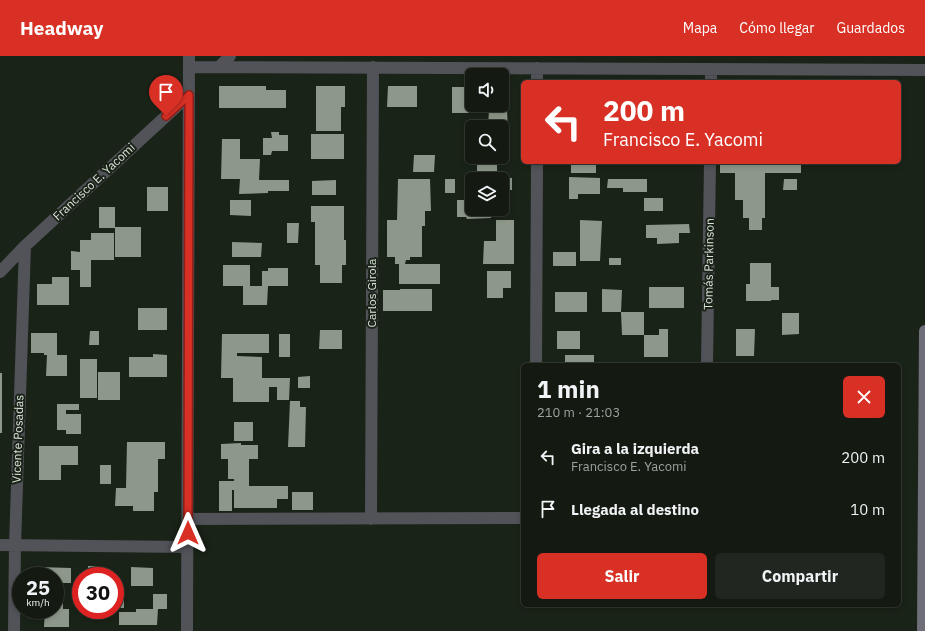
<!DOCTYPE html>
<html lang="es">
<head>
<meta charset="utf-8">
<style>
  body { margin:0; font-family:"IBM Plex Sans",sans-serif; background:#212720; color:#f1f3f6; height:100vh; display:flex; flex-direction:column; font-size:15px; white-space:nowrap }
  * { box-sizing:border-box; margin:0 }
  p { font-size:13px; color:#9da19f }
  .icon { flex:none; width:22px; height:22px; fill:none; stroke:currentColor; stroke-width:2; stroke-linecap:round; stroke-linejoin:round }
  .map { position:relative; flex:1; overflow:hidden }
  .sheet { position:absolute; left:521px; top:307px; width:380px; height:244px; display:flex; flex-direction:column; background:#141a12; border-radius:6px; box-shadow:0 2px 6px #0003,0 0 0 1px #333832 }
  .sheet>* { flex:none }
  .guide { position:absolute; left:521px; top:24px; width:380px; height:84px; border-radius:6px; box-shadow:0 2px 6px #0003,0 0 0 1px #333832; background:#d93025; color:#fff; overflow:hidden }
  .fabs { position:absolute; left:465px; top:12px; display:grid; gap:8px }
  .fabs a { display:grid; place-items:center; width:44px; height:44px; border-radius:6px; background:#141a12; box-shadow:0 2px 6px #0003,0 0 0 1px #333832; font-size:20px }
  .speed { position:absolute; left:12px; top:511px; display:flex; gap:8px; font-size:20px; font-weight:700; text-align:center }
  .speed>* { display:grid; place-content:center; width:52px; height:52px; border-radius:50%; background:#141a12; box-shadow:0 2px 6px #0003,0 0 0 1px #333832; line-height:1 }
  .speed small { font-size:10px; font-weight:400 }
  .speed .limit { border:6px solid #d22; background:#fff; color:#111 }
  .pin { position:absolute; display:grid; place-items:center; width:34px; height:34px; color:#fff; margin:-41px -17px; border-radius:50% 50% 50% 0; rotate:-45deg; box-shadow:0 0 4px #0007 }
  .pin .icon { rotate:45deg }
  .me { position:absolute; width:44px; margin:-22px; rotate:0deg; stroke-linejoin:round; filter:drop-shadow(0 0 3px #0008) }
  .turn { display:flex; align-items:center; gap:14px; height:84px; padding:0 16px; font-size:18px }
  .turn .icon { width:52px; height:52px; stroke-width:2.5 }
  .turn b { display:block; font-size:28px; line-height:34px }
  .round { display:grid; place-items:center; flex:none; width:42px; height:42px; border-radius:6px; background:#212720 }
  .summary { display:flex; align-items:center; justify-content:space-between; height:68px; padding:0 16px }
  h1 { font-size:24px; font-weight:700; line-height:30px }
  .button { display:flex; gap:8px; margin-top:auto; padding:8px 16px }
  .button a { flex:1; height:46px; border-radius:6px; background:#d93025; color:#fff; font-size:16px; font-weight:700; line-height:46px; text-align:center }
  .button a+a { background:#212720; color:#f1f3f6 }
  ul { padding:0; list-style:none }
  li { display:flex; align-items:center; gap:12px; height:52px; padding:0 16px }
  li div { flex:1 }
  li b { display:block; font-size:15px }
  li em { font-style:normal }
  header { display:flex; align-items:center; gap:24px; box-sizing:border-box; height:56px; padding:0 20px; background:#d93025; color:#fff }
  header strong { font-size:19px }
  nav { display:flex; gap:22px; margin-inline-start:auto; font-size:14px }
  .map>svg:first-child { display:block }
</style>
</head>
<body>
<header>
<strong>Headway</strong>
<nav><a>Mapa</a><a>Cómo llegar</a><a>Guardados</a></nav>
</header>
<div class="map">
<svg width="925" height="575" viewBox="0 0 925 575">
  <rect width="100%" height="100%" fill="#1a2318"/>
  <path fill="#8d988a" d="M219 30H266V34H286V52H219Z
    M316 30H345V51H341V75H316Z
    M388 30H417V51H387Z
    M452 31H469V57H452Z
    M489 54H507L508 78H502V71H488Z
    M271 76H279V79H288V95H272L271 99H263V82H272Z
    M311 78H344V103H311Z
    M222 83H240V103H260L259 124H289V135H268V137L239 138 240 123H221Z
    M414 99H435L434 116H413Z
    M477 101H497V117H477Z
    M571 106H596V117H571Z
    M720 106H801V117H765V162H762V174H749V162H743V144H735V117H720Z
    M482 121 512 122V134H502V123H482Z
    M569 121 600 122V138H578V143H569Z
    M398 123H430L431 155H425V170H422V201H410V204H406L405 208H440V228H399V208H395V201H387V164H397Z
    M445 123H455V137H445Z
    M608 123H647V136H623V132H607Z
    M784 123H797V134H783Z
    M336 124V139H312V125Z
    M147 131H168V155H147Z
    M644 142H663V155H644Z
    M230 144H251V160L230 159Z
    M457 144H472V153H491V162L467 163 466 161H457Z
    M311 150H344V184H346V209H342V227H320V209H315V166H311Z
    M99 151H115V171H141V201H115V172H99Z
    M496 164H514V208H483L484 185H496Z
    M580 164 602 165 600 205H580Z
    M287 167H299L298 187H287Z
    M689 168 690 177H679V187L657 188V182H646V169Z
    M91 177H114V204H91V231H80V214H71V195L80 196V184H91Z
    M232 186 262 187 261 201H232Z
    M553 196H576V210H553Z
    M609 202H621V209H609Z
    M750 207H771V231H779V244H771V245H746V228H750Z
    M223 209H250V230H262V215H268V212H288V230H268L267 249H243V230H223Z
    M487 215H511V232H503V242H487Z
    M52 221H69V249H37V228H52Z
    M649 231H684V252H649Z
    M400 233H432V255H383V234H400Z
    M602 233 622 234 621 256H602Z
    M555 236H587V256H555Z
    M138 252H167V274H138Z
    M621 256H644V279H659V273H668V301H644V279H622Z
    M782 257H799V278L782 279Z
    M736 273H755L754 300H736Z
    M320 274H342V293H319Z
    M90 275H99V289H89Z
    M557 275H580V293H557Z
    M31 277H57V299H67V320H46L47 299H44V297H31Z
    M222 278H269V297H237V300L262 301V322H290L289 344H277V331H269V346H233V322H221Z
    M279 278H290V301H279Z
    M153 298 167 299V321H129V301H153Z
    M565 299H594V309H565Z
    M80 303H97V342H80Z
    M98 316H120V344H98Z
    M0 317H2V377H0Z
    M310 320V332H298V321Z
    M290 345H300V351H306L305 391H288Z
    M57 348H79V354H66V358H81V378H66V374H57Z
    M234 366H253V385H234Z
    M127 386H165V403H158V436H154V455H133V450H115L116 432H126Z
    M241 387V389H258V403H249V430H288V443H277V452H234V434H232V455H219V425H234V423H228V403H221V388Z
    M39 390H78V409H61V424H39Z
    M100 409H111V428H100Z
    M292 436H313V454H292Z
    M88 510H97V520H88Z
    M39 511 71 512V527H55V520H39Z
    M131 511 153 512V530H131Z
    M115 531H124V552H115Z
    M153 538H167V553H158L157 569H119V556H136V553H153Z
    M55 542H63V553H69V571H44L45 554H55Z"/>
  <g fill="none" stroke-linecap="round" stroke-linejoin="round">
    <path stroke="#525259" stroke-width="12" d="M189 11 925 14
      M219 11 230 0
      M537 26V12
      M711 26V13
      M0 216 25 190 189 39
      M536 309 537 106
      M707 309 710 106
      M188 463 523 462
      M371 463 373 11
      M0 489 187 491
      M14 575 15 489 25 190
      M187 575 189 0"/>
    <path stroke="#6e6f79" stroke-width="12" d="M923 575 925 275"/>
  </g>
  <g fill="none" stroke-linecap="round" stroke-linejoin="round">
    <defs>
      <path id="route" d="M166 60 189 39 188 477"/>
    </defs>
    <use href="#route" stroke="#8d1f18" stroke-width="10"/>
    <use href="#route" stroke="#d93025" stroke-width="7"/>
  </g>
  <g text-anchor="middle" stroke-width="4" stroke-linejoin="round" paint-order="stroke">
    <g font-size="12" fill="#dce2da" stroke="#1a2318">
      <text transform="translate(94 126) rotate(-43)" y="4">Francisco E. Yacomi</text>
      <text transform="translate(709 208) rotate(-89)" y="4">Tomás Parkinson</text>
      <text transform="translate(372 237) rotate(-90)" y="4">Carlos Girola</text>
      <text transform="translate(18 383) rotate(-88)" y="4">Vicente Posadas</text>
    </g>
  </g>
</svg>
<div class="fabs">
<a><svg class="icon" aria-label="sound" viewBox="0 0 24 24"><path d="M4 9h4l5-4v14l-5-4H4zM17 9q2 3 0 6"/></svg></a>
<a><svg class="icon" aria-label="search" viewBox="0 0 24 24"><circle cx="10" cy="10" r="6"/><path d="M15 15l6 6"/></svg></a>
<a><svg class="icon" aria-label="layers" viewBox="0 0 24 24"><path d="M12 4l9 5-9 5-9-5zM3 14l9 5 9-5"/></svg></a>
</div>
<div class="speed"><div>25<small>km/h</small></div><div class="limit">30</div></div>
<div class="pin" style="left:166px;top:60px;background:#d93025"><svg class="icon" aria-label="arrive" viewBox="0 0 24 24"><path d="M6 21V4h12l-3 4 3 4H6"/></svg></div>
<svg class="me" style="left:188px;top:477px" viewBox="-20 -20 40 40"><path d="M0-17L14 15 0 8-14 15z" fill="#d93025" stroke="#fff" stroke-width="4"/></svg>
<div class="guide">
<div class="turn"><svg class="icon" aria-label="left" viewBox="0 0 24 24"><path d="M17 20v-9H6M10 6l-5 5 5 5"/></svg><div><b>200 m</b>Francisco E. Yacomi</div></div>
</div>
<section class="sheet">
<div class="summary"><div><h1>1 min</h1><p>210 m · 21:03</p></div><a class="round" style="background:#d93025;color:#fff"><svg class="icon" aria-label="close" viewBox="0 0 24 24"><path d="M6 6l12 12M18 6L6 18"/></svg></a></div>
<ul>
<li><svg class="icon" aria-label="left" viewBox="0 0 24 24"><path d="M17 20v-9H6M10 6l-5 5 5 5"/></svg><div><b>Gira a la izquierda</b><p>Francisco E. Yacomi</p></div><em>200 m</em></li>
<li><svg class="icon" aria-label="arrive" viewBox="0 0 24 24"><path d="M6 21V4h12l-3 4 3 4H6"/></svg><div><b>Llegada al destino</b></div><em>10 m</em></li>
</ul>
<div class="button"><a>Salir</a><a>Compartir</a></div>
</section>
</div>
</body>
</html>
